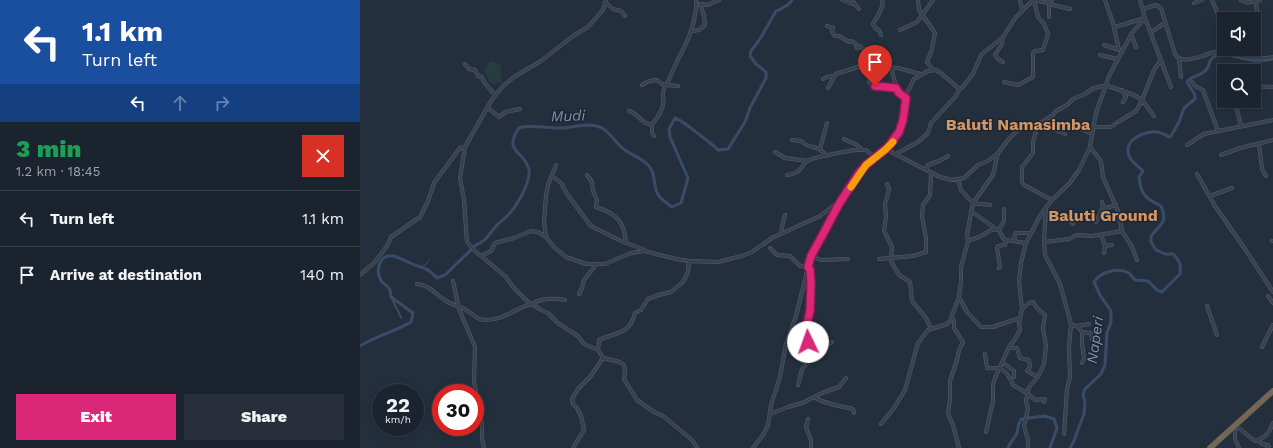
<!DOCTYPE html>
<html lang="en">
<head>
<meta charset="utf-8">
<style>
  body { margin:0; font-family:"Work Sans",sans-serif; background:#282f3a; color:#f1f3f6; height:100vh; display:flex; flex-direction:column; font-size:15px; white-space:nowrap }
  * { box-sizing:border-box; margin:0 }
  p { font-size:13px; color:#a0a4aa }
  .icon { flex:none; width:22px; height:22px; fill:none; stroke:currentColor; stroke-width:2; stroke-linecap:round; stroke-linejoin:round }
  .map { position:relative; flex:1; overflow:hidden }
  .panel { display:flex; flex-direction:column; background:#1b232e; width:360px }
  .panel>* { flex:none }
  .banner { background:#1a4fa0; color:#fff; overflow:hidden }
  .controls { position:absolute; left:857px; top:12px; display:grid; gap:8px }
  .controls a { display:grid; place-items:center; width:44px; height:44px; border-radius:0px; background:#1b232e; box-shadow:0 2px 10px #0003,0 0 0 1px #39404a; font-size:20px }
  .speed { position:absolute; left:12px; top:384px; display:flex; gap:8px; font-size:20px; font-weight:700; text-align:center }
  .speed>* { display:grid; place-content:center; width:52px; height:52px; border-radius:50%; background:#1b232e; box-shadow:0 2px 10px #0003,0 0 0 1px #39404a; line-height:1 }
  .speed small { font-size:10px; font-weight:400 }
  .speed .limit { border:6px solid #d22; background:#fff; color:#111 }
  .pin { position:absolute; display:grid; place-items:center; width:34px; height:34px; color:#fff; margin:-41px -17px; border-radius:50% 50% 50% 0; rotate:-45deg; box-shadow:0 0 4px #0007 }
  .pin .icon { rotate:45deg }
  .me { position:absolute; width:44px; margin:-22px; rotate:357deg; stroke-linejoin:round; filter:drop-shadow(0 0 3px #0008) }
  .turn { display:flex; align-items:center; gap:14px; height:84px; padding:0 16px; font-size:18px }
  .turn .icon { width:52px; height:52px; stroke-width:2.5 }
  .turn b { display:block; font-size:28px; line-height:34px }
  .lanes { display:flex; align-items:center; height:38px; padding:0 16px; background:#0003; justify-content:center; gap:20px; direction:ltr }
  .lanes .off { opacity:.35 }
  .round { display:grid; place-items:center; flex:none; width:42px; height:42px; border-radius:0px; background:#282f3a }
  .overview { display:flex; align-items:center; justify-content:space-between; height:68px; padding:0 16px }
  h1 { font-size:24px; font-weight:800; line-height:30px; color:#1e9e55 }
  .button { display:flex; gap:8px; margin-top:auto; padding:8px 16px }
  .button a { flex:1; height:46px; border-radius:0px; background:#db2777; color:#fff; font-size:16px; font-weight:800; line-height:46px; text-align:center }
  .button a+a { background:#282f3a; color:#f1f3f6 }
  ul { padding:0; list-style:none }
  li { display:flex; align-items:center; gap:12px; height:56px; padding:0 16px; border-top:1px solid #39404a }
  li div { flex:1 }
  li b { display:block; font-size:15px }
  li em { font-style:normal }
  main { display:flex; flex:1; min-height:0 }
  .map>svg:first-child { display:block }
</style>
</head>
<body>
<main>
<section class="panel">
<div class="banner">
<div class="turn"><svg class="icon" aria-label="left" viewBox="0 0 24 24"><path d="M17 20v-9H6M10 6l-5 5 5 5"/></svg><div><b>1.1 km</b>Turn left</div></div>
<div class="lanes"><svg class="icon" aria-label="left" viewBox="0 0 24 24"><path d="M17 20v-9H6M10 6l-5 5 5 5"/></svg><svg class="icon off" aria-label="ahead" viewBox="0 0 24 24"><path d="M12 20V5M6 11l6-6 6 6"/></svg><svg class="icon off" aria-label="right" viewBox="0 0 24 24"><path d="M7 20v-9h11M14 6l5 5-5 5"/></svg></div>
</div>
<div class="overview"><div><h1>3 min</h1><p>1.2 km · 18:45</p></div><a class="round" style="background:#d93025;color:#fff"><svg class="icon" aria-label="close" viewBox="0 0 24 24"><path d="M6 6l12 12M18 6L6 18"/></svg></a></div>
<ul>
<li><svg class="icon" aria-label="left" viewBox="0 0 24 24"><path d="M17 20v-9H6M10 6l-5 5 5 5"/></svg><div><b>Turn left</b></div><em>1.1 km</em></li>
<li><svg class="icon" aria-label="arrive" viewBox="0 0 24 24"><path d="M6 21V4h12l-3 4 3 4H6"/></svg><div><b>Arrive at destination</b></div><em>140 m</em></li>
</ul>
<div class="button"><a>Exit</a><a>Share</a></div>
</section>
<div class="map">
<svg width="913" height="448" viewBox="0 0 913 448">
  <rect width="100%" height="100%" fill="#242f3e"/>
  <path fill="#263c3f" d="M132 61 140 65 142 67 140 69 142 77 141 79 143 85 140 82 134 84 128 82 129 80 124 71 127 64Z"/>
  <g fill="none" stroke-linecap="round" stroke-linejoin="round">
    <path stroke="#394c67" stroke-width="1" d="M61 267 65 265 69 260"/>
    <path stroke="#394c67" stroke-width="2" d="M31 297 40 315 41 318"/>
    <path stroke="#394c67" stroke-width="3" d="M0 346C16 336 34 332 51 322L53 313 31 297 30 290C28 286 24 284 21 281 18 275 17 269 20 263 27 249 40 259 50 263 63 269 66 266 77 278L85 275 116 245C127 241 130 232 138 224 141 221 145 219 147 216 156 208 171 182 169 170 165 150 142 153 159 128 171 124 189 129 202 128 215 127 229 122 242 128 248 131 256 142 261 147 270 155 281 157 289 166 296 174 293 184 297 192 299 199 307 203 312 207L321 203 328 178 310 137 309 129 315 118C325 122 331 129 340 135 346 140 352 144 358 150L368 149 385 122 390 108 406 78V72L396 64 390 56 391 51 400 39 416 11C422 8 429 6 432 0
      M648 448C650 442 655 438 657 433 658 428 658 424 661 419L684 416 694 419 697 428 690 448
      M710 448 713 443 724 414 725 402 723 395 725 389 741 374 745 365 747 333 751 322V311L740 295 734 282C740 272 758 267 769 273 771 275 773 278 775 280L788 281 797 290 802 292 820 274C821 265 820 260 813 254H805L796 250 791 242V236C801 224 808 222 801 206 785 198 781 195 779 177L783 171C779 167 772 162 770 158 762 142 779 134 791 132 797 131 804 134 809 137L811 136 819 122 824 108 835 99V95L827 82C831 76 840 76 845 71 850 68 848 62 852 58 861 50 884 60 895 61 900 62 907 60 913 59"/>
    <defs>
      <path id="minor" d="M482 0 495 5
        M493 0 494 3 499 9
        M558 0 559 10 575 33 572 49 567 62 573 70
        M660 0 662 10
        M673 0 689 3 692 0
        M745 0 753 23 759 50
        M852 0 864 29
        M881 0 887 3 900 0
        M246 3 253 9 261 11 265 16
        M689 3V17
        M834 3 842 0
        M340 4 348 5 359 0
        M689 4 710 9
        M783 9 796 5 801 8 815 54C822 67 846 53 856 52 862 51 867 54 872 55 883 57 902 59 913 57
        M467 26 473 28 472 32 475 36H479L489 42 491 41 495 43 497 48 500 46C506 51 510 57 516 61V67
        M755 27 785 18 811 87
        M540 30 557 22 573 0
        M332 31 339 30 345 25 344 16 340 4
        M791 32 805 23
        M771 34 776 47
        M894 34 898 24 896 1
        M521 35 519 30 516 29 513 24C516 18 525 7 522 0
        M744 45 760 50
        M740 55 757 59
        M819 59 821 77
        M643 62 638 59 635 55 642 44 643 37
        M105 64 109 69 115 70 118 76 122 77 124 82 135 95
        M531 68 537 89 546 98
        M463 79 467 77 474 76
        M509 82 515 86 537 88
        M644 82 658 85 673 77V53L675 51 683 50 688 34 684 24 678 17 674 0
        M832 82 835 86 843 90 858 131
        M282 85 289 81 297 80 302 84 307 85C315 61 331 41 335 15 336 10 337 5 336 0
        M307 85 318 86
        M894 86 913 87
        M468 88 476 74 504 65 518 67 538 68 560 74
        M762 90 766 97 763 102
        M782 100 794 70 801 60
        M875 101 881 126
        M128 108 139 117 146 112 160 109
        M269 111C280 114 279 123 292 125
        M758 122 776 111 782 101
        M678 124 673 142V153L662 167V182L664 185 692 200
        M679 124 705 134
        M718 126 723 130 732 134
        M733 127H751L755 124
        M294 136 292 133V125C296 119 302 112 303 105 305 96 300 94 306 85
        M484 139 497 145 502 150
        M432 140 441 141C449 150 459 144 466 156
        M899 144 902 169 906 176
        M827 145 844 134 913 120
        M529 147 531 152 580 177 592 180 604 178 618 165 628 161 638 153 648 140 658 130 667 126 679 124 693 115 696 111 707 105 713 99 725 94 732 89 742 86H748L774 95 782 100 794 116
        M730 147 741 161 743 177 758 211 762 231 772 247 777 260
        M460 149 467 123
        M415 152 425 158 448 161
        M536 154 558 142 568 133 571 123 596 96 600 88
        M861 155 880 148 913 140
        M566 169 568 165 579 161 588 156
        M837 174 855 206 887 252 913 292
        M227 175 232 182 233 191 237 200 236 207C257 214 264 221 266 243
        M427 175C445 172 439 165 449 160 457 157 497 148 505 150 509 151 512 155 515 158
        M192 176 201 183 207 194 231 226 261 241 285 250
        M598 179 601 190 613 203 630 205
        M527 184 529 189 525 204 526 217 524 231 532 247 531 260 532 263 539 275 550 282 552 301 566 318 571 329
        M850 196 872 188
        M686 207 684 242 685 255 700 284 711 324 709 348 710 377 707 389 704 434
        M743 207 746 208 756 205
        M611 211 636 229
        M686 218 692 219 710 220 713 224
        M736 222 743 207 742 202
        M639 230 644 221V209
        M421 234 422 227 425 215
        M741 235 745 246 744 253
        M186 237 184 221 186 196 188 185 196 165
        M608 241 607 234 613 203 633 175 638 153
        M654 241 655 234 656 233H671
        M912 241H913
        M684 242 709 239 717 235 732 236 762 231
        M745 246 752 245
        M410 248 417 255 430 256 440 266 448 267 450 274
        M121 256 131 251 135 243 154 238 171 231 178 232 186 237 194 247 206 257 226 264H245L271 253 284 251 316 259 329 261 358 262 382 256 392 252 412 238 460 216 473 206 479 204
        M451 256 461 260 488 259
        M519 259 553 256 566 252V238L562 216 563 205 570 195 571 173
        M639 268 640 266 637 248 638 246 645 245 646 240
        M0 275 15 262 27 246 31 237 60 217 68 201 74 183 100 148 105 147
        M93 281 99 309 115 347 114 381 122 424V438L124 448
        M57 284C69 284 77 296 86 301 92 305 100 306 106 310 113 314 117 320 125 320 145 320 155 308 172 304L181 310 188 313 199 324 218 336 224 344 238 350 243 358 260 362 264 365 265 370 264 379 277 400 294 412 303 416 332 440 337 448
        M219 294 222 288 224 280 236 265
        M908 296 913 303
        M599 297 607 312 621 327H633L660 318
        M170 304 153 287 145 276 115 251 107 242 104 200 100 178 105 147 131 101 143 86 154 77 181 61 213 36 228 27 243 10 246 0
        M172 304C182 298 194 298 205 300
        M847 306 857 335
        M662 309 669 303 673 302 677 308 685 315 683 328 686 346 684 364 678 377 669 387 666 401 668 409 664 426 668 440V448
        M592 317 594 320V328L603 342 599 350 597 360 590 381V399L588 414 593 425 599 448
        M711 325 717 326 722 332V343L724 359 722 363
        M717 326 729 324
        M722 332 731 333 732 340 738 341V344
        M902 347 913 325
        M649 348H657L660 358 669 360 670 367 667 371 678 377
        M238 350 239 340C256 332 270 335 275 313L281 310 288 299 299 295 311 292 323 282 328 272 329 261
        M625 354 627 368C632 369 637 367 641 369 646 371 652 381 653 385L665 392 668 391
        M454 356 456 354 461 348 472 342
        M642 362 654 371V377
        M438 385 442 369 454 356 446 335V328L450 303V274L446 273
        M667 393 675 400 685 399 684 402
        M454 397C464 404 480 406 493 409L494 413
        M410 414 428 407 442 403 462 393 479 387 486 378
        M448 419 446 427 451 440V448
        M521 424 534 408 545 390 558 343 568 330 587 324 590 321 599 297 601 281V267L608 241C612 239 617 238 621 236 627 233 631 228 639 230L643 238 646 240 666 243
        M875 425 895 441C906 438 909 433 913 423
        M875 425V439L879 448
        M626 432 633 401V385L635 378 649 347 655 339 660 330 659 323 662 309 659 281 661 263 666 243 681 214 692 200 709 184 719 170 730 147 736 113 749 76 772 33 785 18 780 0
        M898 440 902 444 908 445 909 447 907 448
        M213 448 224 430C222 420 221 410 213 404L212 399 218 389 230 377 243 358
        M393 448 403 435 408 425 411 405 420 377 426 344 436 316 451 256 479 204 503 168 529 147 540 129 545 112 547 93 554 79 568 71 576 70 581 73 598 88H602L613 74 621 55 643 37 656 17 673 0"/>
      <path id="highway" d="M850 448 913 391"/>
    </defs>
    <use href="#minor" stroke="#565f6c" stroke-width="4"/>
    <use href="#highway" stroke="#434c59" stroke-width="6"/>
    <use href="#minor" stroke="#38414e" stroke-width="3"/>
    <use href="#highway" stroke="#746855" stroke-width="5.5"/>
  </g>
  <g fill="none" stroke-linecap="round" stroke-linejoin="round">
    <defs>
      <path id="route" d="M448 342 446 328 450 311 451 283 450 270 448 267 451 256 462 236 479 204 499 173 506 165 528 147 539 132 543 120 546 98 539 93 536 88 515 86"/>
    </defs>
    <use href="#route" stroke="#8e194d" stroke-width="10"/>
    <use href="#route" stroke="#db2777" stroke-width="7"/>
    <path stroke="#f59e0b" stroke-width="7" d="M491 187 506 165 525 150 533 142"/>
  </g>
  <g text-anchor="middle" stroke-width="3" stroke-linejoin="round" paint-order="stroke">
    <g font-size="15" font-style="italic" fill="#7c92b1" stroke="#1d2633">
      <text transform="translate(208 116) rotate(-2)" y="5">Mudi</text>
      <text transform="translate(735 340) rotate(-82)" y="5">Naperi</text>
    </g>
    <g font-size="16" font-weight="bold" fill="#d59563" stroke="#1d2633">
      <text x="658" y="130">Baluti Namasimba</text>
      <text x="743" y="221">Baluti Ground</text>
    </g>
  </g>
</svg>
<div class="controls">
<a><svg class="icon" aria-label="sound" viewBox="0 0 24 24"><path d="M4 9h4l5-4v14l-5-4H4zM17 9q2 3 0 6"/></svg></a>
<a><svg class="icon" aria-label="search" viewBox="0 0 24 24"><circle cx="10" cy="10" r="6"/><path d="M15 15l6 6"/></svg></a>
</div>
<div class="speed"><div>22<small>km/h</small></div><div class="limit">30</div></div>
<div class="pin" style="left:515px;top:86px;background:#d93025"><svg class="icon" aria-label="arrive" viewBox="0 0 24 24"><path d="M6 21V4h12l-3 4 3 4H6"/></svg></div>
<svg class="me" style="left:448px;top:342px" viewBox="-20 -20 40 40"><circle r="19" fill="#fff"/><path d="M0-13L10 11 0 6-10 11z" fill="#db2777"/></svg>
</div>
</main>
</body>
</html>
